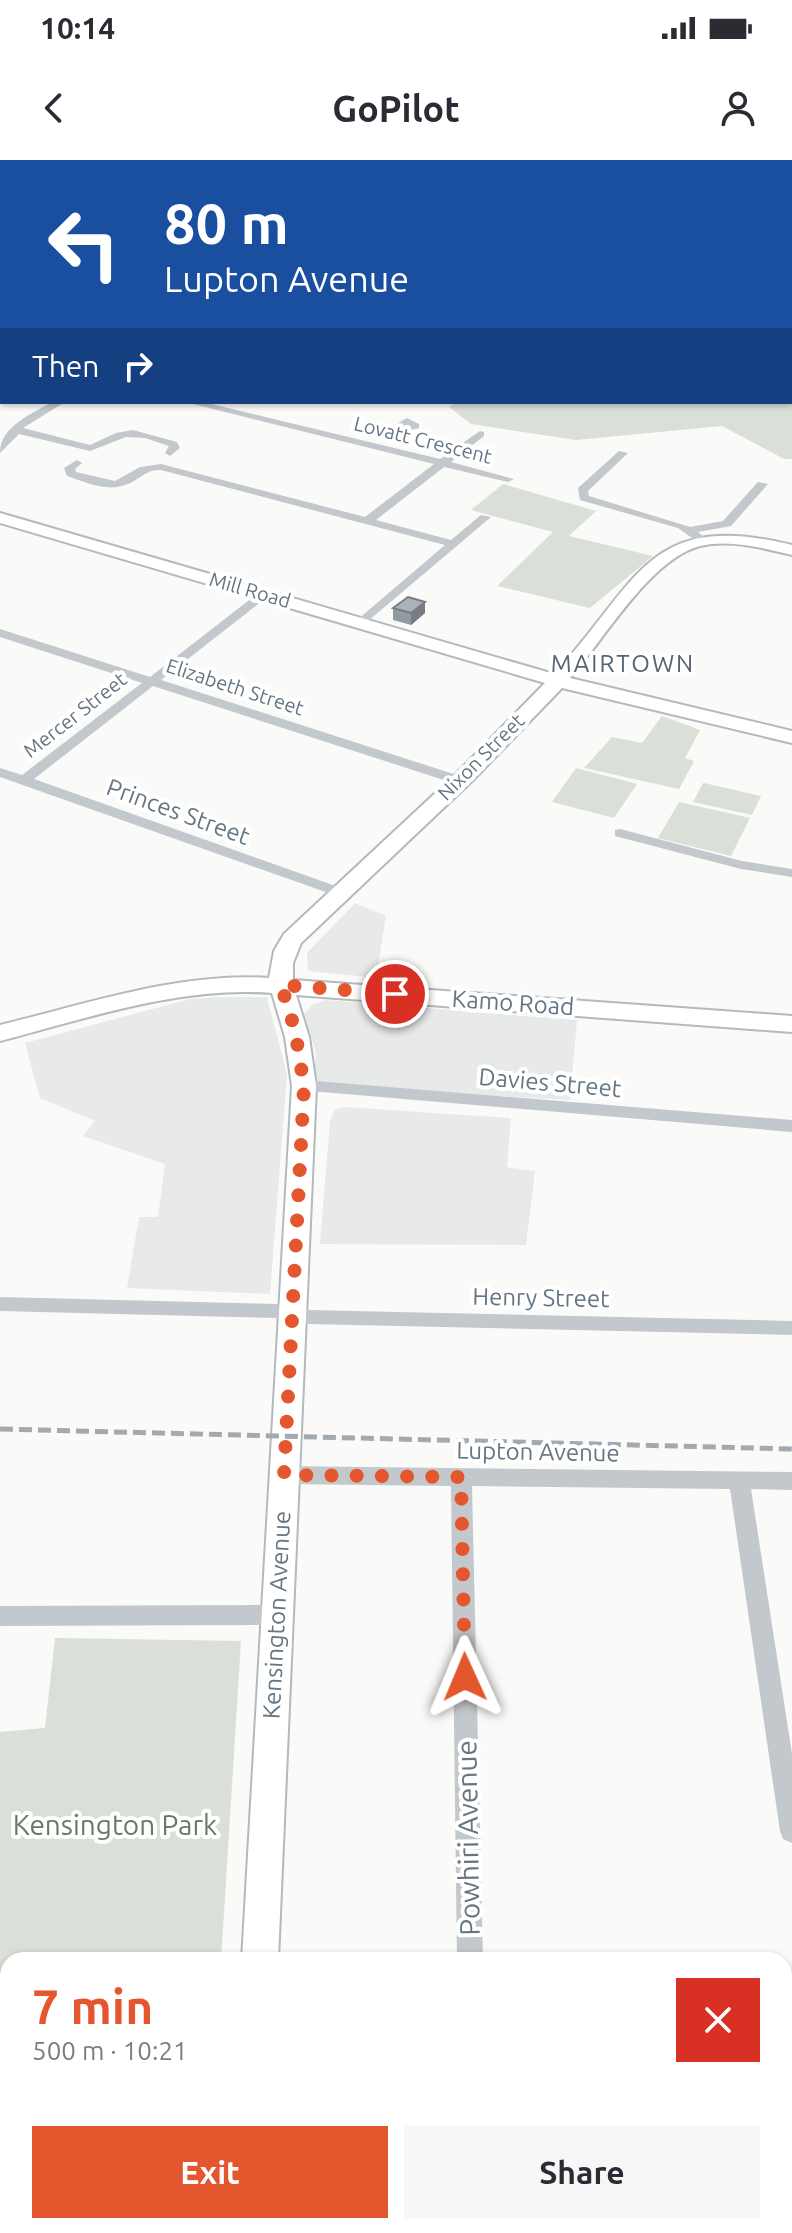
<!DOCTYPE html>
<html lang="en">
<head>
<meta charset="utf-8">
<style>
  body { margin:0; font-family:Ubuntu,sans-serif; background:#f7f7f7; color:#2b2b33; height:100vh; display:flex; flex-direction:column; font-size:30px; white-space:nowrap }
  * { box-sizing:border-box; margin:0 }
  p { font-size:26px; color:#7c7c81 }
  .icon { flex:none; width:44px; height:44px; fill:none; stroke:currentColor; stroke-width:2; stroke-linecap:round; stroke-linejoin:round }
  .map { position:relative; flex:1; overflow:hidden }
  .panel { position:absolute; left:0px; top:1792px; width:792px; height:282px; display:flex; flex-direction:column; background:#fff; border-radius:24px 24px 0 0; box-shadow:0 2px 6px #0004 }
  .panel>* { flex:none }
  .guide { position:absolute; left:0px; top:0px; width:792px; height:244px; box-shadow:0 2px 6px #0004; background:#1a4fa0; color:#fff; overflow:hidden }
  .pin { position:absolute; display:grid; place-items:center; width:68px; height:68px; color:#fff; margin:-34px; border:4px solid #fff; border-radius:50%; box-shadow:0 2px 8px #0007 }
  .me { position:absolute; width:88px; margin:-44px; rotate:359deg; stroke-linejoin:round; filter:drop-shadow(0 0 6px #0008) }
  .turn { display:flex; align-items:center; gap:28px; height:168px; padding:0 32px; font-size:36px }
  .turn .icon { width:104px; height:104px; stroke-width:2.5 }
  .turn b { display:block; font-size:56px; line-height:68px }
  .then { display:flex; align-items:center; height:76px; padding:0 32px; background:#0003; gap:16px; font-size:30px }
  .round { display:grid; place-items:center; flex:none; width:84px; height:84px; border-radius:0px; background:#f7f7f7 }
  .head { display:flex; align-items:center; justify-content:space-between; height:136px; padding:0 32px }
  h1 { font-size:48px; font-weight:700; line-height:60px; color:#e4572e }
  .cta { display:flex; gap:16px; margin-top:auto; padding:16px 32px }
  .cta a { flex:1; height:92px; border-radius:0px; background:#e4572e; color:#fff; font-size:32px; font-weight:700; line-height:92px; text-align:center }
  .cta a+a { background:#f7f7f7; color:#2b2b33 }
  .status { display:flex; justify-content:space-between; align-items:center; height:56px; padding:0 40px; background:#fff; direction:ltr }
  .status svg { height:22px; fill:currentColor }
  header { display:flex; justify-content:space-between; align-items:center; height:104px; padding:0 32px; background:#fff; font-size:36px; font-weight:700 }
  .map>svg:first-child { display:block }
</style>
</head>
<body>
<div class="status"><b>10:14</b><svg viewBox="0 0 49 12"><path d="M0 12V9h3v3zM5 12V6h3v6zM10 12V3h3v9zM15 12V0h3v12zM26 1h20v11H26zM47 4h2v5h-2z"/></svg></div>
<header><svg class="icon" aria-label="back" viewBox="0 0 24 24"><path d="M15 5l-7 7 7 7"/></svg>GoPilot<svg class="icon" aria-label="person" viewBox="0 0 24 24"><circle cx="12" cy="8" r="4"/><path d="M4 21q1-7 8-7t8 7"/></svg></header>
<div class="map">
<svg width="792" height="2073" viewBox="0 0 792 2073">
  <rect width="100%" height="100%" fill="#fafaf8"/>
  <path fill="#e8e9e9" d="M355 743 386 756 376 818 308 811 307 793Z
    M220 837H267L287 914 270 1134 127 1128 139 1057H158L165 1004 83 976 95 961 40 938 25 883 190 839Z
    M325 840 577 860 570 940 313 925 316 893 304 854 312 845Z
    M344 947 511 958 507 1007 535 1011 526 1085 320 1084 330 961 335 950Z"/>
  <path fill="#dadfd7" d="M0 0H792V299H784L722 266 576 280 471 264 449 247 456 242H790V2H2L0 186Z
    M503 324 596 351 569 376 653 396 590 448 497 426 553 372 471 350Z
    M662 556 700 570 685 598 694 601 679 629 584 608 612 577 642 583Z
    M576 608 637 624 614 658 552 642Z
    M703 623H704L761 636 752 655 693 642Z
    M679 642 750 658 731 696 658 678Z
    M55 1478 241 1481 221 1800H8V2066H205V2073H0V1572L45 1568Z"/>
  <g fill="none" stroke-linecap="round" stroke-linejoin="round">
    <path stroke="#bbc7cb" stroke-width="3" d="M335 2 342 0"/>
    <path fill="#bbc7cb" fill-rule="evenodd" d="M0 163H2V173H0Z
      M790 172H792V182H790Z"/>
    <defs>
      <path id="secondary" d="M0 353 554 514C639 423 646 349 792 385V395C763 388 730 379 700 386 650 399 603 481 570 518L792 571V583L562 528 473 620 301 783 293 803V820L792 856V872L296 835 309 877 316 926 278 1800H242L292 926 285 877 272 833C180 826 88 858 0 881V865C87 844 179 812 269 818L274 791 284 774 458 612 545 523 0 363Z
        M224 2066H264L263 2073H223Z"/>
    </defs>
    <use href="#secondary" stroke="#b3babf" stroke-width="4"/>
    <path fill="#c3c8cc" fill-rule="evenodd" d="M52 242H65L23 268 90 285 116 273 133 270 177 282 180 288 170 296 165 293 169 286 145 278 126 277 90 291 19 274 0 293C0 266 32 254 52 242Z
      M185 242H203L440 299 480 271 484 272V276L451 302 514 319 508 322 444 307 376 360 451 380 481 355 491 357 361 467 355 463 357 460 445 385 161 310C145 309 139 321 125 325 106 332 85 322 67 316L64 308 77 300 82 303 75 309 76 312 115 321 140 307 161 304 365 357 434 304Z
      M407 258 419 264V268L407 271 393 266Z
      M619 291 628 293 588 331 589 336 690 367 723 361 758 322 768 324 731 366 698 372 708 381 702 385 678 368 580 340 578 328Z
      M261 431 271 434 161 520 463 617V623H453L153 526 34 619 347 730V736H337L0 617V608L22 615 142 523 0 477V469L150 517Z
      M620 669 742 701 792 709V717L741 709 615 676V670Z
      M304 920 792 960V972L298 930 296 926Z
      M0 1137 277 1144 308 1150 792 1161V1175L308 1164 277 1158 0 1151Z
      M284 1306 792 1312V1330L751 1329 792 1594V1683L783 1679 780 1671 730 1329 472 1326 483 1800H457L451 1326 284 1324 277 1321 274 1315 277 1309Z
      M276 1445 284 1448 287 1455 284 1462 276 1465 0 1466V1446Z
      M461 2066H489V2073H461Z"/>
    <use href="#secondary" fill="#fff" fill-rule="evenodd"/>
    <path stroke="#a2aab0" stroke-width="5" stroke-dasharray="13 6" stroke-linecap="butt" d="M0 1269 792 1289"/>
  </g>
  <path fill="#929a9f" d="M425 442V453L411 465 393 460V448Z"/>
  <path fill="#777d82" d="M425 442V453L411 465V453Z"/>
  <path fill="#aab3b9" stroke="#777d82" stroke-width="2" d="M408 437 425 442 411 453 393 448Z"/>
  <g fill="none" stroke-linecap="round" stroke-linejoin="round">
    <path stroke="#e4572e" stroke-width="14" stroke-dasharray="0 25.2" d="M395 834 281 825 295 870 304 926 284 1315 461 1317 465 1517"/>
  </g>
  <g text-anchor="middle" stroke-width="8" stroke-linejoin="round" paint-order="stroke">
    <g font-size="20" fill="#657683" stroke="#fff">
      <text transform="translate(423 280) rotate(14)" y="7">Lovatt Crescent</text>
      <text transform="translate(250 430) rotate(16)" y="7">Mill Road</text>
      <text transform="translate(235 527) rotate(18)" y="7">Elizabeth Street</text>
      <text transform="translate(75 555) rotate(-38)" y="7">Mercer Street</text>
      <text transform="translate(481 597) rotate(-45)" y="7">Nixon Street</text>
    </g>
    <g font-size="24" letter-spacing="2" fill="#57646e" stroke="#fff">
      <text x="623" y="512">MAIRTOWN</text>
    </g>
    <g font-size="24" fill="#657683" stroke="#fff">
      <text transform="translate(178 652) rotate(20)" y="8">Princes Street</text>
      <text transform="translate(513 843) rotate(4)" y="8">Kamo Road</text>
      <text transform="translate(550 923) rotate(5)" y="8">Davies Street</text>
      <text transform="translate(541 1138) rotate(1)" y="8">Henry Street</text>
      <text transform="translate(538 1292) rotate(1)" y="8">Lupton Avenue</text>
      <text transform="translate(277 1455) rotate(-87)" y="8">Kensington Avenue</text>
    </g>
    <g font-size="28" fill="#687a64" stroke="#fff">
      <text x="115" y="1675">Kensington Park</text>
    </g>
    <g font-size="28" fill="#657683" stroke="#fff">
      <text transform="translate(468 1678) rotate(-91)" y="10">Powhiri Avenue</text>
    </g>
  </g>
</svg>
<div class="pin" style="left:395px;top:834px;background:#d93025"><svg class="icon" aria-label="arrive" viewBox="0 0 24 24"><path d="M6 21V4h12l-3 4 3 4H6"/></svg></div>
<svg class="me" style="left:465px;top:1517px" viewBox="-20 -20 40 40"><path d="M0-17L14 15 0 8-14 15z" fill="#e4572e" stroke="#fff" stroke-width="4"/></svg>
<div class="guide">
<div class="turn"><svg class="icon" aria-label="left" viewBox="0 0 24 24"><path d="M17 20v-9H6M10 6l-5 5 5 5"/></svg><div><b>80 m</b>Lupton Avenue</div></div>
<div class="then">Then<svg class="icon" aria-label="right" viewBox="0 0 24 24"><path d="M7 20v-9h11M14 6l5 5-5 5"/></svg></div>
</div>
<section class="panel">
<div class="head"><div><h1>7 min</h1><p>500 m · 10:21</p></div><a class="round" style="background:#d93025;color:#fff"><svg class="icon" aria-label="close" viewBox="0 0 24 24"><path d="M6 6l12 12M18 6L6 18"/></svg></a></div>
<div class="cta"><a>Exit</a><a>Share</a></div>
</section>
</div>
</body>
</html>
